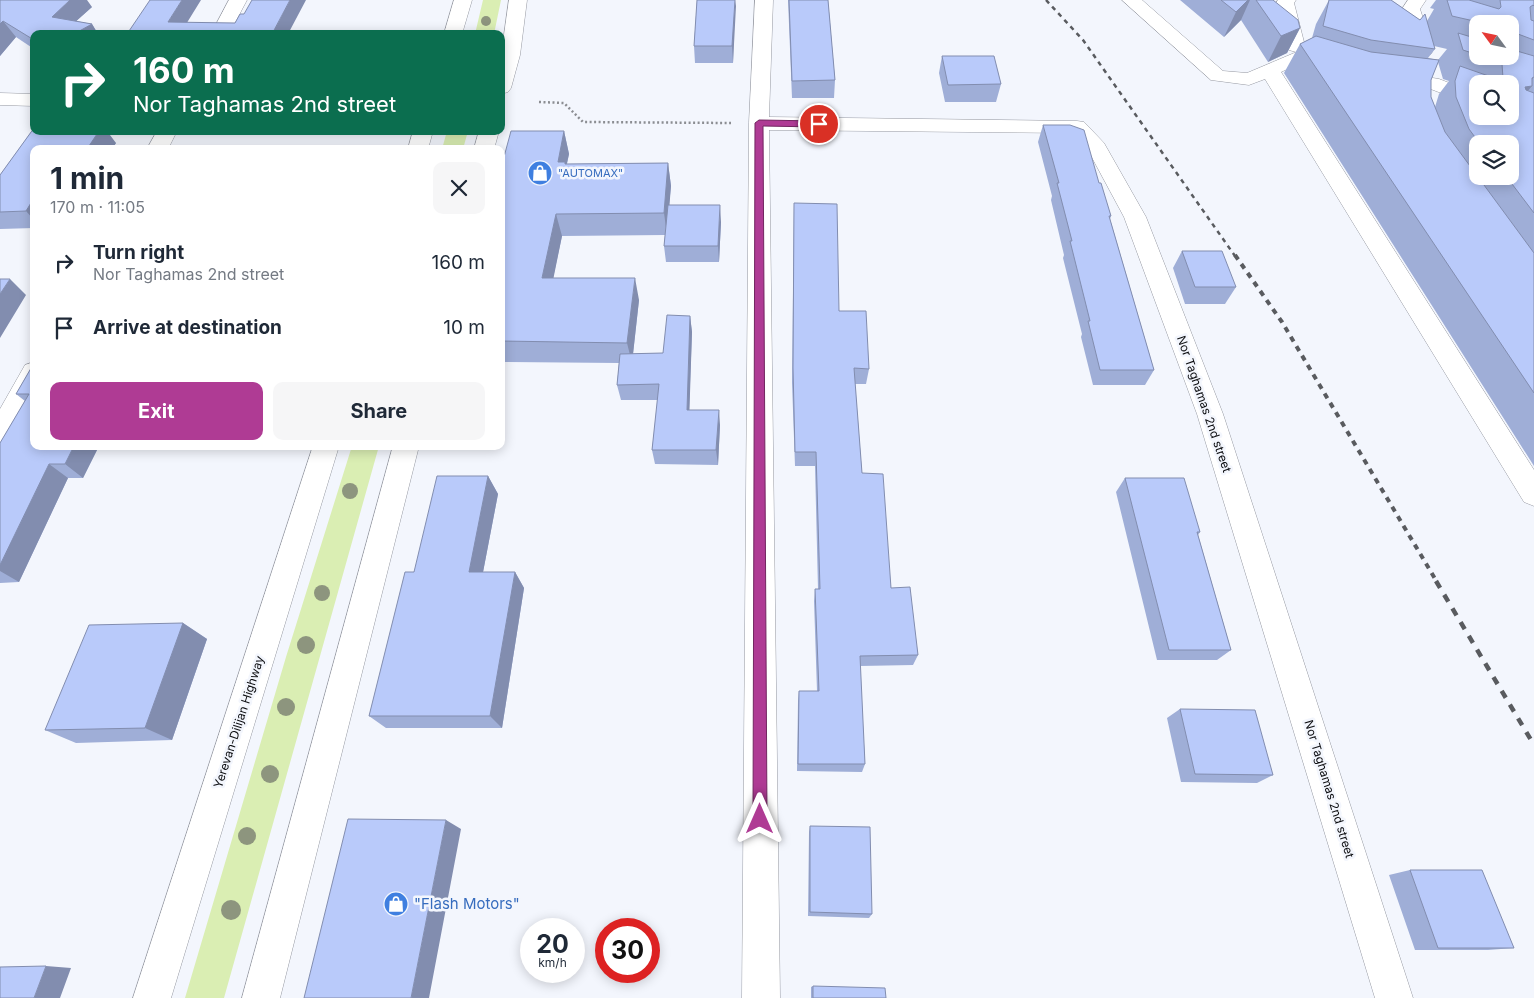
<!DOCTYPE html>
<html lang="en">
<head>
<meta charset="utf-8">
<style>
  body { margin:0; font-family:Inter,sans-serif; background:#f6f6f7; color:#1f2937; height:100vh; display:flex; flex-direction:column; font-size:19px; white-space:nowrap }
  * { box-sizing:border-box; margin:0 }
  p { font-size:16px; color:#747a83 }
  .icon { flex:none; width:28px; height:28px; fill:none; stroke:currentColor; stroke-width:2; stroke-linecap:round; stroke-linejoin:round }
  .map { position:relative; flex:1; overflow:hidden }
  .panel { position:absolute; left:30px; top:145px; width:475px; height:305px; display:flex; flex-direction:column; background:#fff; border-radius:10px; box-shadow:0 2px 12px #0003 }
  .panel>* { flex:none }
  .banner { position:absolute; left:30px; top:30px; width:475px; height:105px; border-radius:10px; box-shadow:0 2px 12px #0003; background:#0b6e4f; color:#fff; overflow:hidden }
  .needle { width:32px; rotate:303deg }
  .fabs { position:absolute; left:1469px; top:15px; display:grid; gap:10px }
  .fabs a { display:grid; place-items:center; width:50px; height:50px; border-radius:10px; background:#fff; box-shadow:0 2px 12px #0003; font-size:25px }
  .speed { position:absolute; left:520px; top:918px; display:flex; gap:10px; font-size:25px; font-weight:700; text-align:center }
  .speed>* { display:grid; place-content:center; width:65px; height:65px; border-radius:50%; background:#fff; box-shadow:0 2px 12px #0003; line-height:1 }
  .speed small { font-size:12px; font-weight:400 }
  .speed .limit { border:8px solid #d22; background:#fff; color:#111 }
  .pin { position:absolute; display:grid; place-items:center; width:42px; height:42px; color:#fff; margin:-21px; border:2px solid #fff; border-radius:50%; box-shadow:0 1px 5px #0007 }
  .me { position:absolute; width:55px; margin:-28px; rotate:0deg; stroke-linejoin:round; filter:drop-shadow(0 0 4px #0008) }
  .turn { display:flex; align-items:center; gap:18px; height:105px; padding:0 20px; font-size:22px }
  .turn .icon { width:65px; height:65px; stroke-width:2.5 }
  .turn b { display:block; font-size:35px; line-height:42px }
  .round { display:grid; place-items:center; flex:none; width:52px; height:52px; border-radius:10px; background:#f6f6f7 }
  .summary { display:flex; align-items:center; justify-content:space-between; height:85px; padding:0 20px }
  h1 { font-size:30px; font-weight:700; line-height:38px }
  .button { display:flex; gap:10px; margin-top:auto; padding:10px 20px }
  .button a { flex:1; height:58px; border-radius:10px; background:#af3b94; color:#fff; font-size:20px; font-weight:700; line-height:58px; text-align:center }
  .button a+a { background:#f6f6f7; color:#1f2937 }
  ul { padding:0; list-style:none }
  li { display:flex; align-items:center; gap:15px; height:65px; padding:0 20px }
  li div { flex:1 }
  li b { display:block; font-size:19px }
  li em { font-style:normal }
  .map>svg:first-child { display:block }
</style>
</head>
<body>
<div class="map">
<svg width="1534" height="998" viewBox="0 0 1534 998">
  <rect width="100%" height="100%" fill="#f3f6fd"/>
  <path fill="#daeeb3" d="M483 0H501L494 34H475Z
    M447 131H468L463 149H442Z
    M352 446H379L224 998H185L286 657Z"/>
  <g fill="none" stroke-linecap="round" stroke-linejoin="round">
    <defs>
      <path id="minor" d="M229 0H247L229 34H211Z
        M755 0H773L769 117 1077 121 1084 122 1104 143 1146 217 1223 414 1413 998H1375L1197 414 1124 217 1089 152 1072 133 769 130 780 998H742L749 123Z
        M1122 0H1142L1223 71 1247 73 1299 51 1333 61 1336 65 1333 69 1326 71 1300 63 1281 72 1534 470V506L1524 502 1265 79 1249 85 1211 80Z
        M1278 0H1296L1294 3 1305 46 1303 50 1296 52 1289 50 1287 46 1276 3Z
        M1408 0H1426L1420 9 1433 50 1431 54 1424 56 1417 54 1415 50 1402 9Z
        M1395 72 1439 79 1478 94V107L1428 88 1388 82 1385 78 1388 74Z
        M0 93 34 94V106L0 105Z
        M157 131H177L168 149H147Z
        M34 362V396L9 441 0 444V409L25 365Z"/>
      <path id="highway" d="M454 0H472L462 34H444Z
        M509 0H527L520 55 511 88 508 92 501 94V56Z
        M413 131H433L428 149H408Z
        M479 131H499L494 149H474Z
        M313 446H339L171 998H133Z
        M393 446H419L280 998H242Z"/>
    </defs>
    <use href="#minor" stroke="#9699a2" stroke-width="1"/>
    <use href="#highway" stroke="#9699a2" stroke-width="1"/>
    <path stroke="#8b8d92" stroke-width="2.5" stroke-dasharray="2 2.5" stroke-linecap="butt" d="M539 102 564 103 583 122 731 123"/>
    <use href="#minor" fill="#fff" fill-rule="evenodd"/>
    <use href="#highway" fill="#fff" fill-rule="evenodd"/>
    <path stroke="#595b5f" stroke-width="2.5" stroke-dasharray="4.5 4.5" stroke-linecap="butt" d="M1046 0 1083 40 1235 256"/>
    <path stroke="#595b5f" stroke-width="4" stroke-dasharray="5.5 5.5" stroke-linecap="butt" d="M1235 255 1282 322 1437 582"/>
    <path stroke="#595b5f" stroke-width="4.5" stroke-dasharray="8 8" stroke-linecap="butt" d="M1436 581 1534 745"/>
  </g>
  <g fill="#8d957e">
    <circle cx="486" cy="21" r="5"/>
    <circle cx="350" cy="491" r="8"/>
    <circle cx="322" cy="593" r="8"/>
    <circle cx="306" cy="645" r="9"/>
    <circle cx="286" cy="707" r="9"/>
    <circle cx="270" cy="774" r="9"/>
    <circle cx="247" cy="836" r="9"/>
    <circle cx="231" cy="910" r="10"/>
  </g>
  <path fill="#9faed7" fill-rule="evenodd" d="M0 0 92 7 76 21 92 24 98 34H34V49L16 37 0 56Z
    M697 0H735L733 63H695L694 46Z
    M788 0H828L835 80 834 98H792Z
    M1180 0H1273L1300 28 1287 53 1268 62 1241 20 1224 37Z
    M1329 0H1391L1420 20 1427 21 1434 9 1430 8 1436 0H1534V466L1284 73 1300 44 1312 38 1316 24ZM1478 24H1510V56H1478ZM1434 46 1447 49 1438 60 1428 58 1435 49ZM1438 62 1443 79 1449 81 1439 94 1435 107 1431 97V80ZM1478 144H1510V176H1478Z
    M942 56 1001 84 996 102H945L939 73Z
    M1043 125 1099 183 1111 216 1110 219 1154 370 1145 385H1093L1081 337 1082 334 1063 258 1064 255 1051 200 1052 196 1038 142Z
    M34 128 116 143 112 149H34V228L0 229V175Z
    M564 131 569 154 567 164 668 163 671 186 669 205 721 222 719 262H666L664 246 665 235 562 236 553 278 639 300 633 354 663 353 690 316 692 332 689 410 720 425 718 465 655 464 652 450 658 400H621L617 385 619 363 501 362V168Z
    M794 203 839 311 869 369 866 384H855L862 473 891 588 918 655 913 665 860 666 865 764 862 772 797 771 798 701 799 691H817L814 601 815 589H818L815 466H795L792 383Z
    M1182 251 1236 287 1225 304H1185L1173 268Z
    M34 363V446H99L83 478H68L19 582 0 583V443L25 401 16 394Z
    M488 476 498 494 483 572H515L524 588 502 728H386L369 716 414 572Z
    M1125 478 1200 532 1198 535 1231 650 1217 660H1157L1116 492Z
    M183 623 207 639 172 740 76 743 45 730Z
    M1180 709 1273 775 1257 783 1181 782 1167 718Z
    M810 826 872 914 869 918 808 916 809 832Z
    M1410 870 1514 948 1488 950H1415L1389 875Z
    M813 986 886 998H811V987Z"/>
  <path fill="#828daf" d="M70 0H87L92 7 63 33 52 17Z
    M182 0H201L180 34 168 22Z
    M290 0H306L288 34H272Z
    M735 0 736 6 733 63 732 46Z
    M1248 0H1250L1241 20 1224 37 1236 12Z
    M3 21 16 37 0 56V24Z
    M92 24 98 34H74Z
    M1300 28 1287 53 1268 62 1281 36Z
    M1534 77 1525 87 1532 86 1510 112V105L1532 78Z
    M99 131H107L116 143 112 149H87Z
    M564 131 569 154 566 167 558 162Z
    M668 163 671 186 667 235 664 213Z
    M34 198V220L26 211Z
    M720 205 721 222 719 262 718 246Z
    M556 214 562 236 549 300 542 278Z
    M635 278 639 300 632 363 627 343Z
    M10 279 26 295 0 338V294Z
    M690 316 692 332 689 424 687 410Z
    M719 410 720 425 718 465 716 450Z
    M74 446H99L83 478 65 464Z
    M49 464 68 478 19 582 0 571V565Z
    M488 476 498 494 480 588 469 572Z
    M515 572 524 588 502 728 490 716Z
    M183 623 207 639 172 740 145 728Z
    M446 820 461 829 429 998H411Z
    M46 966 71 968 60 998H34Z"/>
  <path fill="#b9cafa" stroke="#828daf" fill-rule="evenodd" d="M0 0H70L52 17 92 24 74 34H34V40L3 21 0 24Z
    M150 0H182L168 22 235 23 240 14H244L252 0H290L272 34H127Z
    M697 0H735L732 46H694Z
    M789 0H828L835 80 792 81Z
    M1221 0H1248L1236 12Z
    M1256 0H1273L1298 20 1300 28 1281 36Z
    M1329 0H1391L1420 20 1425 14 1435 49 1371 40 1323 26Z
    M1447 0H1469L1499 9 1501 7 1500 0H1534V6L1533 5 1530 7 1531 20 1534 21V40L1510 31V24H1487L1452 16Z
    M1458 33 1478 39V55L1463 50Z
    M1316 36 1371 52 1439 60 1431 80V97L1445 132 1534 253V393L1300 44Z
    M1510 49 1534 56V77L1532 78V86L1525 87 1526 90 1534 93V213L1506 176H1510V144H1480L1469 129 1456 97 1455 81 1460 66 1500 80 1503 78 1502 64 1481 56H1510ZM1478 84H1510V116H1478Z
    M942 56H994L1001 84 948 85Z
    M1043 125H1070L1084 130 1099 183H1101L1111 216H1109L1154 370H1100L1088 321H1090L1070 241H1072L1057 183H1059Z
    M34 128V131H99L87 149H34V198L26 211 0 212V175Z
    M511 131H564L558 162H565V164L668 163 664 213 556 214 542 278H635L627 343 501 341V168Z
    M794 203 837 204 839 311H866L869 369 854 368 862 473 883 474 891 588 910 587 918 655 860 656 865 764H798L799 691H819L815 589H820L816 452H795L793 368Z
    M668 205H720L718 246H664Z
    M1182 251H1222L1236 287H1195Z
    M0 279H10L0 294Z
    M667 315 690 316 687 410H719L716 450H652L659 384 617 385 620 354 663 353Z
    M34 363V446H74L65 464H49L0 565V443L29 394H16Z
    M437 476H488L469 572H515L490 716H369L405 572H414Z
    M1125 478H1184L1200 532H1197L1231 650H1169Z
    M183 623 145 728 45 730 89 625Z
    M1180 709 1255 710 1273 775 1195 774Z
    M348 819 446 820 411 998H304Z
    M810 826 870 827 872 914 810 912Z
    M1410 870H1482L1514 948H1438Z
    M46 966 34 998H0V967Z
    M813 986 885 988 886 998H813Z"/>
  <path fill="#af3b94" stroke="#722660" d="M759 120 819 121 823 124 819 127 763 126 767 819 765 824 760 826 755 824 753 819 755 123Z"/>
  <defs>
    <symbol id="shop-disc" viewBox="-11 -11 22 22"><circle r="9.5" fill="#3f7fe0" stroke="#f3f6fd"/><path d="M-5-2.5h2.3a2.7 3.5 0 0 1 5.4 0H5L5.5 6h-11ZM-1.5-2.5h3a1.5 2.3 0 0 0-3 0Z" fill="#fff"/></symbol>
  </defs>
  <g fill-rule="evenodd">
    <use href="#shop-disc" x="526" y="159" width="28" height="28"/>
    <use href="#shop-disc" x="382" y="890" width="28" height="28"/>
  </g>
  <g text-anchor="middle" stroke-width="5" stroke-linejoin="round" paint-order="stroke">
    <g font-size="11" fill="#366cbe" stroke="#f3f6fd" text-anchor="start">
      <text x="558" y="177">"AUTOMAX"</text>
    </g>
    <g font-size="12" fill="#0d0e11" stroke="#f3f6fd">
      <text transform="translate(1204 404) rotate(71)" y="4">Nor Taghamas 2nd street</text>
      <text transform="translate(239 722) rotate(-72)" y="4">Yerevan-Dilijan Highway</text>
      <text transform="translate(1329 789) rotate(73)" y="4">Nor Taghamas 2nd street</text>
    </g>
    <g font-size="15" fill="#366cbe" stroke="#f3f6fd" text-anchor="start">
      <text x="414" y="909">"Flash Motors"</text>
    </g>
  </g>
</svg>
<div class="fabs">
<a><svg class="needle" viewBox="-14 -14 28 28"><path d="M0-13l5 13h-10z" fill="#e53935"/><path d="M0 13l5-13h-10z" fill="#747a83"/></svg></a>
<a><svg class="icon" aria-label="search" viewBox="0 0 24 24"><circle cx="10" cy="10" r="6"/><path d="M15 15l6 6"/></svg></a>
<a><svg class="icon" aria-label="layers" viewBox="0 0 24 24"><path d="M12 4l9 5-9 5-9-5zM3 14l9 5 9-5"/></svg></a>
</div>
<div class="speed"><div>20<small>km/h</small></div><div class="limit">30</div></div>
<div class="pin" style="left:819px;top:124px;background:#d93025"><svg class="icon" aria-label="arrive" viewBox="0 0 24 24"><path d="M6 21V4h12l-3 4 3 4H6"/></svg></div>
<svg class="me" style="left:760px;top:819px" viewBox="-20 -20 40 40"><path d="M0-17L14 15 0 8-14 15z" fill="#af3b94" stroke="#fff" stroke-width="4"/></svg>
<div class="banner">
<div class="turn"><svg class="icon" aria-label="right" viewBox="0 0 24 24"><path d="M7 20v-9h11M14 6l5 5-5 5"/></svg><div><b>160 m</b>Nor Taghamas 2nd street</div></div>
</div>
<section class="panel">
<div class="summary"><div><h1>1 min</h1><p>170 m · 11:05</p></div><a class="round"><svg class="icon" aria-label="close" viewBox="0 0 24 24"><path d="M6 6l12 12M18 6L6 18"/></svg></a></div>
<ul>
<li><svg class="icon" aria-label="right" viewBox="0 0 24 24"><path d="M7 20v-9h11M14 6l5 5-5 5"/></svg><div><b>Turn right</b><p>Nor Taghamas 2nd street</p></div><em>160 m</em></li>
<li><svg class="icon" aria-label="arrive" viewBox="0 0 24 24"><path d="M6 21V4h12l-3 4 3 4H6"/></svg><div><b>Arrive at destination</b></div><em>10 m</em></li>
</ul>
<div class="button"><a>Exit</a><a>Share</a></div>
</section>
</div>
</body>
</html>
